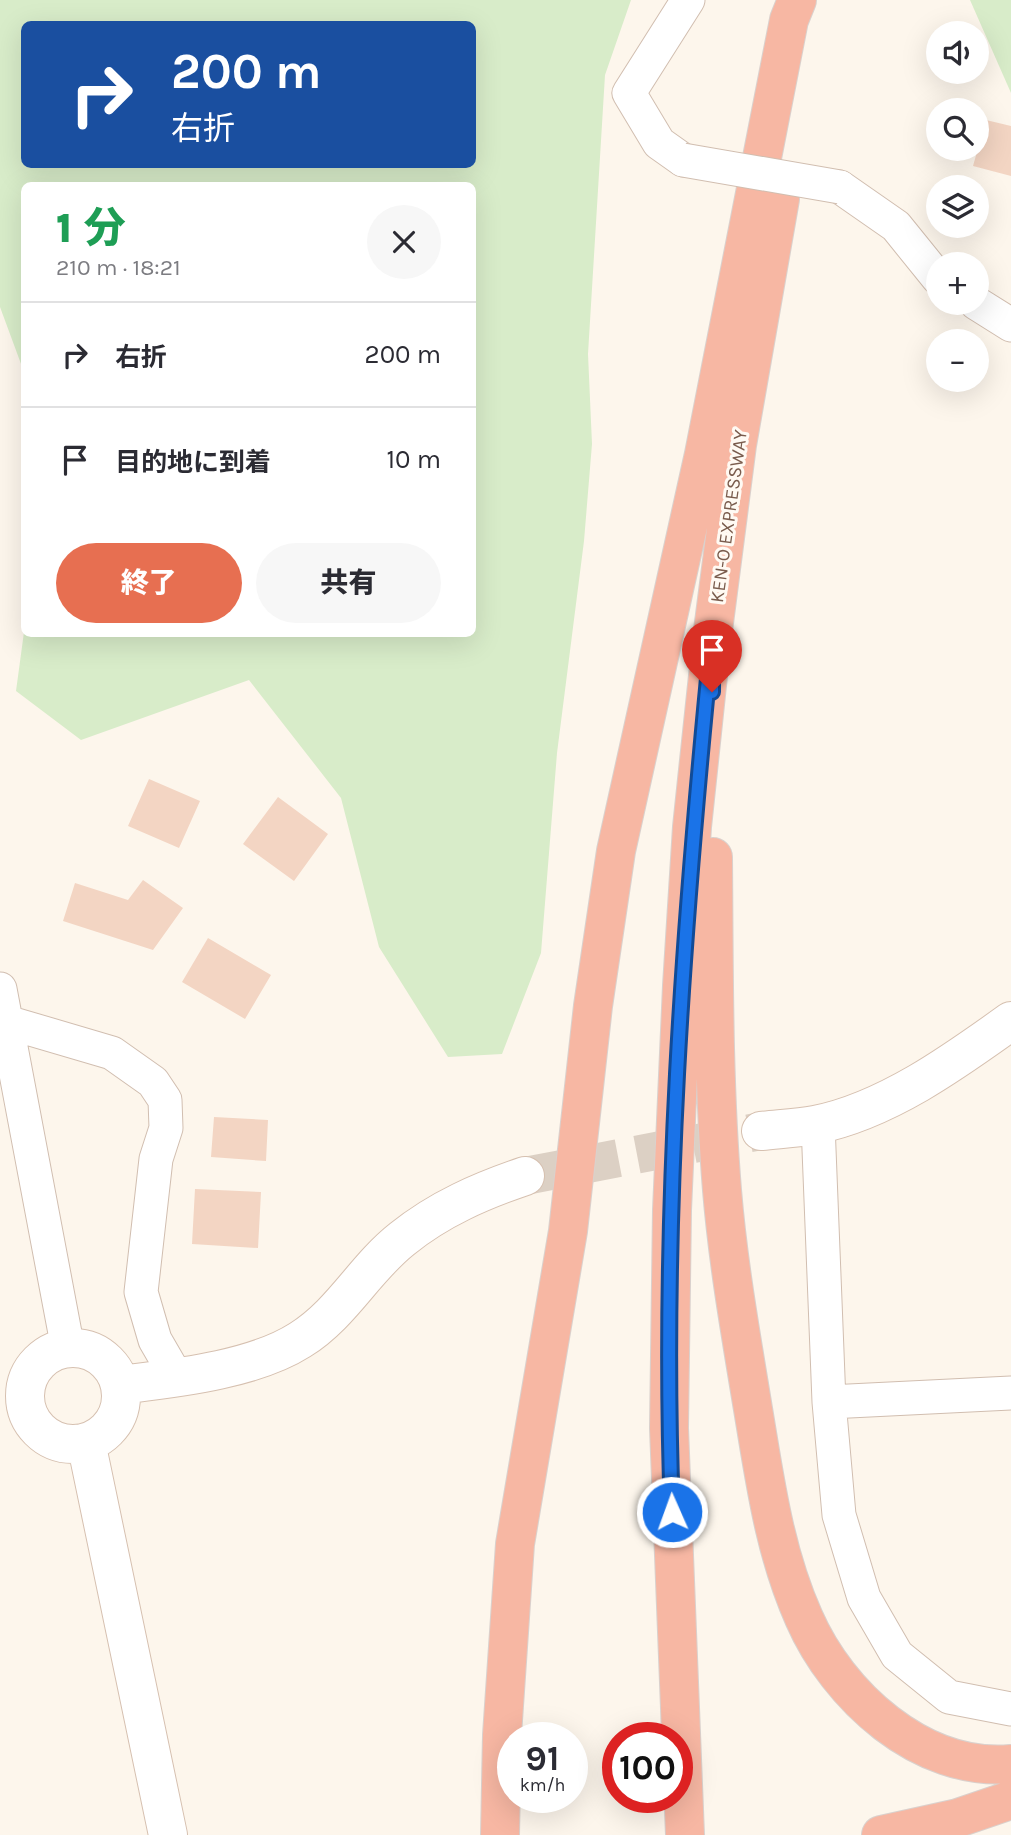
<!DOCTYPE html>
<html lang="ja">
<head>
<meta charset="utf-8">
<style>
  body { margin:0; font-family:Karla,"Noto Sans JP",sans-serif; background:#f7f7f7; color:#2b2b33; height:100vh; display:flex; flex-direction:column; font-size:26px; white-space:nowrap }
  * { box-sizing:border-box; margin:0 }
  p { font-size:23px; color:#7c7c81 }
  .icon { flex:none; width:38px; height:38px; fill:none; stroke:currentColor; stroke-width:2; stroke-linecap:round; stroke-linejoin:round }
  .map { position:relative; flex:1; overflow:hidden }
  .details { position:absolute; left:21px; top:182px; width:455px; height:455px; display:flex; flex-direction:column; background:#fff; border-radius:10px; box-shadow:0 7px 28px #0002 }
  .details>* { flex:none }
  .top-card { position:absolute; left:21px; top:21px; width:455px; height:147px; border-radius:10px; box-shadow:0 7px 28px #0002; background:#1a4fa0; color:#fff; overflow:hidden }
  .controls { position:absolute; left:926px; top:21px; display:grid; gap:14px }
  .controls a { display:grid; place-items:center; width:63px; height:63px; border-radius:50%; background:#fff; box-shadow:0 7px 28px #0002; font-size:35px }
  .speed { position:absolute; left:497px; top:1722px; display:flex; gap:14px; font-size:35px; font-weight:700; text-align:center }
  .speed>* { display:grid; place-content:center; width:91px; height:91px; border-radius:50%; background:#fff; box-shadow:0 7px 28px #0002; line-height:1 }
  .speed small { font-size:18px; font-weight:400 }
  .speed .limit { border:10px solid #d22; background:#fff; color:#111 }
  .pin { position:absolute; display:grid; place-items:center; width:60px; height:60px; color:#fff; margin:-72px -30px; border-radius:50% 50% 50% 0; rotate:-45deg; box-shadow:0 0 7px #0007 }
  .pin .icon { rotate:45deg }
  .me { position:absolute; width:77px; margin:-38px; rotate:358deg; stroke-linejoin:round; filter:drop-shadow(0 0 5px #0008) }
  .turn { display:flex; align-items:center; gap:24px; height:147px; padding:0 35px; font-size:32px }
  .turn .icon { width:91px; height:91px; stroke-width:2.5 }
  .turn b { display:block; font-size:49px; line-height:60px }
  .round { display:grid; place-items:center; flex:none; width:74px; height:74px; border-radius:37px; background:#f7f7f7 }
  .summary { display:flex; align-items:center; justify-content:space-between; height:119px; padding:0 35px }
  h1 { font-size:42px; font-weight:800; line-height:52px; color:#1e9e55 }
  .primary-button { display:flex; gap:14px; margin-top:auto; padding:14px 35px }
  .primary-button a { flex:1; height:80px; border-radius:42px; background:#e76f51; color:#fff; font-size:28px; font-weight:800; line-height:80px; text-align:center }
  .primary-button a+a { background:#f7f7f7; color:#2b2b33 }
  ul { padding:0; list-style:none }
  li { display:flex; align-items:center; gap:21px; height:105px; padding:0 35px; border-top:2px solid #e1e1e2 }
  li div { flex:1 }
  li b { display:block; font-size:26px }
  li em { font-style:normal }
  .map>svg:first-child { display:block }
</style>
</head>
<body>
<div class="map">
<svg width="1011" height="1835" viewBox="0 0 1011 1835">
  <rect width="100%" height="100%" fill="#fdf6ec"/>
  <path fill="#d8ecc9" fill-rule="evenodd" d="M0 0H631L605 75 588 354 592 444 584 541 557 753 541 953 502 1054 448 1057 379 947 341 798 249 680 81 740 16 691 24 632 472 634V186H24V372L0 307ZM24 24H472V164H24Z
    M970 0H1011V93Z"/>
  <path fill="#f3d5c3" d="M986 120 1011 126V176L973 166Z
    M149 779 200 801 179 848 128 826Z
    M278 797 328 834 294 881 243 844Z
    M143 880 183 908 153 950 63 921 75 883 128 900Z
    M208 938 271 975 245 1019 182 982Z
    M214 1117 268 1120 266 1161 211 1157Z
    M195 1189 261 1192 258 1248 192 1244Z"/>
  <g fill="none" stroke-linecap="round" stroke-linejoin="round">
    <path stroke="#dcd0c4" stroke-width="38" stroke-dasharray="38 19" stroke-linecap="butt" d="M525 1176 761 1131"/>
    <defs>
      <path id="street" d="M683 160 659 143 629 93 688 0
        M840 187 896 226 938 278
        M976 303 1011 325
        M0 989 68 1349
        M0 1020 112 1053 153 1082 165 1100 166 1128 156 1159 141 1292 155 1340 177 1378
        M818 1124 829 1402 839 1515 864 1598 897 1655 949 1697 1011 1709
        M829 1402 1011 1393"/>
      <path id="secondary" d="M761 1131C779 1129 798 1128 815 1125 886 1111 954 1062 1011 1021
        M25 1396a48 48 0 1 1 96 0a48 48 0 1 1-96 0Z
        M120 1385C175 1378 253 1370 300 1340 342 1314 364 1269 402 1239 439 1209 481 1191 525 1176
        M86 1442 168 1835"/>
      <path id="highway" d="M713 857C714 968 713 1079 722 1190 728 1263 741 1336 753 1409 765 1480 774 1551 804 1618 838 1696 921 1772 1011 1764
        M500 1835 502 1735 515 1544 568 1231 593 1006 616 851 704 454 789 20 797 0
        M685 1835 669 1428 672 1210 682 986 692 827 712 638 737 445 780 199
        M881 1835 958 1818 1011 1800"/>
    </defs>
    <use href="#street" stroke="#d1beb0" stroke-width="35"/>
    <use href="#secondary" stroke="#d6c0b0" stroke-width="40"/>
    <use href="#highway" stroke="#dad1cd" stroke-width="40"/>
    <use href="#street" stroke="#fff" stroke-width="33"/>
    <use href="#secondary" stroke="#fff" stroke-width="38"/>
    <use href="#highway" stroke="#f7b7a3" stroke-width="38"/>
    <defs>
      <path id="street-bridge" d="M683 160 840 187"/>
    </defs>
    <use href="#street-bridge" stroke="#d1beb0" stroke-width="35" stroke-linecap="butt"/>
    <use href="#street-bridge" stroke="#fff" stroke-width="33"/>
  </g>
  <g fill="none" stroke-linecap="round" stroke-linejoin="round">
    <defs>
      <path id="route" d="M672 1512C661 1220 683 928 712 638V692"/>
    </defs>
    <use href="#route" stroke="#114b97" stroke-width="18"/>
    <use href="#route" stroke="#1a73e8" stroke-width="12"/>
  </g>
  <g text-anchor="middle" stroke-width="6" stroke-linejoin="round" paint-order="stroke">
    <g font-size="19" fill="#7a5c4d" stroke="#fffaf3">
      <text transform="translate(728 516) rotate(-82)" y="7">KEN-O EXPRESSWAY</text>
    </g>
  </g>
</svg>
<div class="controls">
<a><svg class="icon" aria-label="sound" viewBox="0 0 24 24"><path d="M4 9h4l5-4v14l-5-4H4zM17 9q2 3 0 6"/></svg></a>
<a><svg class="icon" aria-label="search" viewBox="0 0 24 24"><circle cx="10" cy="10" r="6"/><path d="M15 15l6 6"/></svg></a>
<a><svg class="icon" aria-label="layers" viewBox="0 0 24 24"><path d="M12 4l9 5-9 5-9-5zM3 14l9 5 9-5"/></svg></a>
<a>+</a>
<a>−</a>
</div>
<div class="speed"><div>91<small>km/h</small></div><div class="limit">100</div></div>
<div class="pin" style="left:712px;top:692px;background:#d93025"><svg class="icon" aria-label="arrive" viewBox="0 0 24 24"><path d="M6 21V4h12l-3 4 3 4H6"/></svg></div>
<svg class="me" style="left:672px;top:1512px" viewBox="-20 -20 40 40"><circle r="17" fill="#1a73e8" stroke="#fff" stroke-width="3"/><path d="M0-11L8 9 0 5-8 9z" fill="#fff"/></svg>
<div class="top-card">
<div class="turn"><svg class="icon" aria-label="right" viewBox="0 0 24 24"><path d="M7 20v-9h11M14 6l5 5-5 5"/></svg><div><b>200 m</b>右折</div></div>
</div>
<section class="details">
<div class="summary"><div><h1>1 分</h1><p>210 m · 18:21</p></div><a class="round"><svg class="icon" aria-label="close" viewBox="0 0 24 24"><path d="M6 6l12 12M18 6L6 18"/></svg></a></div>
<ul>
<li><svg class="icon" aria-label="right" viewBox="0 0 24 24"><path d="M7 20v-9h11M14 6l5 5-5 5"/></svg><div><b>右折</b></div><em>200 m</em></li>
<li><svg class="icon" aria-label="arrive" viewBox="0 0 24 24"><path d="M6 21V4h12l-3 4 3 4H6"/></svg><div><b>目的地に到着</b></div><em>10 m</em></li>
</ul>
<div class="primary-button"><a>終了</a><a>共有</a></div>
</section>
</div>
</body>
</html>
